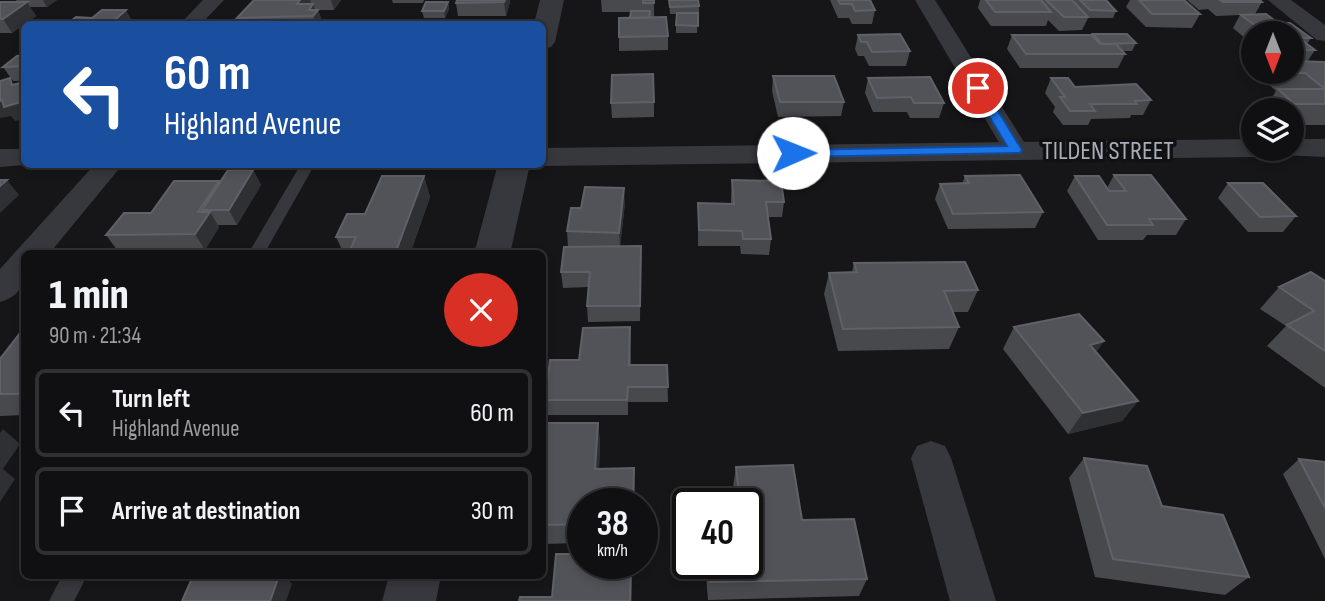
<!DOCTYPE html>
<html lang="en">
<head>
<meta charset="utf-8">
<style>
  body { margin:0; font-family:"Sofia Sans Condensed",sans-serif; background:#1e1e20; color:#f1f3f6; height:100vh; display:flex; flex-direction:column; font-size:26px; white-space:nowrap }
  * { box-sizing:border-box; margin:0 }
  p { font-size:23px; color:#9c9d9f }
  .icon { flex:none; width:38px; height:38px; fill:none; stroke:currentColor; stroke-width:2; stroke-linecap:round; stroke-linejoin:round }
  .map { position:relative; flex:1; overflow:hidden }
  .panel { position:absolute; left:21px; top:250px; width:525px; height:329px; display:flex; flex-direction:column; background:#101012; border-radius:10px; box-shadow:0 4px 10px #0003,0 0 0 2px #303032 }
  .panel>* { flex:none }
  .banner { position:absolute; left:21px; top:21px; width:525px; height:147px; border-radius:10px; box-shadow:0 4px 10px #0003,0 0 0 2px #303032; background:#1a4fa0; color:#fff; overflow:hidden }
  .needle { width:46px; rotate:180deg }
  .fabs { position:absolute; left:1241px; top:21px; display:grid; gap:14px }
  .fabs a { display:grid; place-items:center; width:63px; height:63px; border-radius:50%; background:#101012; box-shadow:0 4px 10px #0003,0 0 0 2px #303032; font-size:35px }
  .speed { position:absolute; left:567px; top:488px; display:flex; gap:14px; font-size:35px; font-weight:700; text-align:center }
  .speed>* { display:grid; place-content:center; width:91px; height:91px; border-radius:50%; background:#101012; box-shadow:0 4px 10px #0003,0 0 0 2px #303032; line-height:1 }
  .speed small { font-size:18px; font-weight:400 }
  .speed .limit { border:4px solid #111; border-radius:10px; background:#fff; color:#111 }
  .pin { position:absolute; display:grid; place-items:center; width:60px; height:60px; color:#fff; margin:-30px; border:4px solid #fff; border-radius:50%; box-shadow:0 2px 7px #0007 }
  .me { position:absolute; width:77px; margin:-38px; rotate:89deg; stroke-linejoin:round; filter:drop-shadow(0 0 5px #0008) }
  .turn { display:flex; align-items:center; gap:24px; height:147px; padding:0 28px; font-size:32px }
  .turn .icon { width:91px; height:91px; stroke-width:2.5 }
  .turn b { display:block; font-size:49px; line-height:60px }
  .round { display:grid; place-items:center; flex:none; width:74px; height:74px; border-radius:37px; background:#1e1e20 }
  .overview { display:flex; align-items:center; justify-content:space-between; height:119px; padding:0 28px }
  h1 { font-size:42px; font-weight:800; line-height:52px }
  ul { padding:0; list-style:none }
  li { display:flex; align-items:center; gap:21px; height:88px; margin:0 14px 10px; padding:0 14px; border:4px solid #303032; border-radius:10px }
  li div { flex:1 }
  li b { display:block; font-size:26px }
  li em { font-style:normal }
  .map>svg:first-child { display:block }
</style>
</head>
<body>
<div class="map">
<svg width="1325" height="601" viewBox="0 0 1325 601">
  <rect width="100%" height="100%" fill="#161618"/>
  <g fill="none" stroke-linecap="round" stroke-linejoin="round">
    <path fill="#37383d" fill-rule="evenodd" d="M301 164H315L264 254H248Z
      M62 576H87L74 601H49Z"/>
    <path fill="#37383d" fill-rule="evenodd" d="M203 0H224L201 24H180Z
      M915 0H935L1029 150 1025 156 1016 158 1007 156Z
      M1268 0H1291L1325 25V41L1317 40Z
      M95 164H123L49 254H24C24 278 27 294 0 302V269Z
      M931 441 945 446 951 458 996 601H950L911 458 917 446Z"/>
    <path fill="#37383d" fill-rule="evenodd" d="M540 0H564L555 42 551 47 542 49V24H534Z
      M1253 139V149H1268L1264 155 1253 157 542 166 535 164H542V148Z
      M1292 139H1325V157L1281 155 1277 149H1292Z
      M0 149H24V164H35L0 167Z
      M498 164H530L510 254H474Z
      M389 576H441L436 601H382Z"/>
  </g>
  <path fill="#47494d" d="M16 0H57L47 7H30L36 16 12 33H0V2H17Z
    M254 0H341L334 10H318L323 24H240L237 18Z
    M392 0H424L423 3H393Z
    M457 0H510V2L506 16H458L456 3Z
    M601 0H654V17L650 18 668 36V50L619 51V18H630L631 12H602Z
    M669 0 699 6V13H697H698L697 33H676V14H670Z
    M830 0H870L875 10 872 24H852L849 18H838Z
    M980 0H1072L1074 2V0H1106L1116 11 1113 18H1088L1082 30 1059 31 1048 20 1046 26H991L978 8Z
    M1130 0H1184L1200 14 1192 28 1146 27 1126 7Z
    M1187 0H1260L1262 2 1255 14 1278 23 1311 38 1307 44 1315 50 1307 62H1325V125H1292V110H1264L1276 91 1265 81 1271 72H1292V33H1253V45L1233 28 1240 15 1216 16 1208 9 1199 10Z
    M448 2 449 9 445 18H424L422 11Z
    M1093 34 1136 43 1132 51H1122L1125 54 1118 68H1020L1007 49 1012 35 1093 36Z
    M858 35 910 51 906 66H869L864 56H858L855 49Z
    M24 55V81H13L3 67Z
    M773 76 844 102 841 116 778 117 772 91Z
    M868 78 944 103 939 118H910L907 112H873L865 93Z
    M1051 78 1075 87 1151 100 1143 115H1131L1130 118 1091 119 1088 125H1063L1053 112 1055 107 1045 93Z
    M654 102V117L612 118 611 103Z
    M253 170 261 185 237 225H218L219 227 205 250H135L137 254H90L117 250 106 235 151 213 220 183Z
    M1114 175 1186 219 1176 235H1147L1143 240H1098L1067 191 1075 176 1107 188Z
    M424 176 430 197 410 254H344L336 237 365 214Z
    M965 176 1043 212 1035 228 948 229 935 199 940 184H962Z
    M732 180 784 202 782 217H768L771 239 769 255 741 254 740 246H698V203L731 204V196Z
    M1228 183 1296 216 1283 232H1248L1218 198Z
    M625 203 620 246 641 261 640 321 588 322 587 306 588 287 563 288 561 272 568 247 567 231 581 208Z
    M854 263 978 290 968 312H953L959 327 949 349 838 351 824 294 829 273 852 272Z
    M1325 281V388L1267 346 1286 326 1260 309 1279 287Z
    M1014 327 1104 341 1096 352 1138 401 1122 421 1068 434 1003 349Z
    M24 328V415L0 416V359Z
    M631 343V365H667L668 402H628V415H548L545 400 579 360Z
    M598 423 600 443 599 469 635 488V504H583V543L542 544V437Z
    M1084 458 1162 506 1249 577 1225 595 1095 577 1069 478Z
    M1299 459 1325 462V559L1283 474Z
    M736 467 802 520 867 579 859 596 708 600 705 564H747V504H735L733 487Z"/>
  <path fill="#2f3033" d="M43 0H57L47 7Z
    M300 0H310L312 6 313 4 316 12 318 10 323 24H316L313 16 297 4Z
    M331 0H341L334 10Z
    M505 0H510V2L506 16 504 2Z
    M27 2 36 16 12 33 3 19Z
    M448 2 449 9 445 18 444 11Z
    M126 10 134 24H110Z
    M0 101H24V119L15 121 11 116 0 118Z
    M253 170 261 185 237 225 229 210Z
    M424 176 430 197 410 254H395Z
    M7 180 19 195 0 213V186Z
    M219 181 227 196 202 210 206 218 210 212 219 227 205 250 195 234 198 212Z
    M624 188 625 203 620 248 619 233Z
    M630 327 631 343 630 381 629 365Z
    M1104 341 1089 363 1090 345Z
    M1138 401 1122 421 1068 434 1083 413Z
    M598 423 600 443 598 489 595 469Z
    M3 429 20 444 3 469 15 479 0 502V433Z
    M634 468 635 488V504H633Z
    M631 564H632V601H630Z
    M279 576H285L292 584 286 601H270Z"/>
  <path fill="#525359" stroke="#5f6168" stroke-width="2" d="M254 0H300L297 4H313L309 10H318L313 16 237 18Z
    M457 0H505L504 2 456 3Z
    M643 0H654V3H643Z
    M669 0H698L699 6 670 7Z
    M838 0H870L875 10 855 11 852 4H840Z
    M986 0H1041L1051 12H995Z
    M1046 0H1072L1088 17H1064Z
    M1080 0H1106L1116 11 1090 10Z
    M1139 0H1184L1200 14H1152Z
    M1220 0H1260L1262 2H1223Z
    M0 2H27L3 19H0Z
    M426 2H448L444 11H422Z
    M102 10H126L110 24H67L76 17 92 18Z
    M631 11H650L649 18H630Z
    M677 13H698V26L676 25Z
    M1266 14 1278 23H1290L1311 38H1299L1315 50H1292V33H1265L1241 15Z
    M666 17 668 36 619 37V18Z
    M900 34 910 51 872 52 867 42H861L858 35Z
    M1093 34H1127L1136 43 1102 44Z
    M1012 35H1092L1100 44H1116L1125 54H1026Z
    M24 55V66L3 67 17 56Z
    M1292 61 1325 62V104H1294L1278 89H1325L1305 73H1292L1290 72H1292Z
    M653 74 654 102 611 103 612 75Z
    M773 76H834L844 102H780Z
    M930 77 944 103H914L911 97 877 98 868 78Z
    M10 78 12 85 24 82V101L4 107 2 100 0 101V81Z
    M1051 78H1068L1075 87 1136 84 1151 100 1135 101 1137 104H1090L1095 111H1070L1060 97H1065Z
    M228 170H253L229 210H202Z
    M1020 175 1043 212 953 214 940 184 969 183 965 176Z
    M1114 175H1151L1186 219H1149L1153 225H1107L1075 176H1099L1109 191H1126Z
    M382 176H424L395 254H348L356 237H336L347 214H365Z
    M0 180H7L0 186Z
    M732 180 781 181 784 202H766L771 239H743L742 231 699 230 698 203 734 204Z
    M174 181H219L198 212H210L195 234 106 235 124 213H151Z
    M1228 183H1263L1296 216 1260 217Z
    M585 187 624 188 619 233 567 231 571 208H581Z
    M641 246 640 306H587L590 272H561L564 247Z
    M93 250H135L132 254H90Z
    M965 262 978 290 944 291 959 327 843 329 829 273 857 272 854 263Z
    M1311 272 1325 281V351L1287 325 1314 311 1279 287Z
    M1079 314 1104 341 1090 345 1138 401 1083 413 1014 327Z
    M630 327 629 365H667L668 387H628L627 400H545L550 360H579L583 328Z
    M24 328V394H0V359Z
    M544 423H598L595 469 634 468 633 504H583V524L542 525V437Z
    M1084 458 1147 466 1162 506 1223 515 1249 577 1113 559Z
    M1299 459 1325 462V508Z
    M793 465 802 520 854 519 867 579 710 582 708 564H747V504H740L736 467Z
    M556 554H583V564H631L630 601H519L520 597H552Z
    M193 576H279L270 601H182Z"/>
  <path fill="#1a73e8" stroke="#114b97" stroke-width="2" d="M974 85 984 88 1022 150 1020 153 793 157 787 153 793 150 1007 146 972 88Z"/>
  <g text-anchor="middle" stroke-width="7" stroke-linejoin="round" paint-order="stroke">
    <g font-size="26" fill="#a8adb8" stroke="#111113">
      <text x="1108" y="159">TILDEN STREET</text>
    </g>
  </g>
</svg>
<div class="fabs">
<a><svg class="needle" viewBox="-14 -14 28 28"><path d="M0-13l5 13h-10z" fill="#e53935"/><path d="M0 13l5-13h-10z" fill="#9c9d9f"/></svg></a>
<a><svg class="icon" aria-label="layers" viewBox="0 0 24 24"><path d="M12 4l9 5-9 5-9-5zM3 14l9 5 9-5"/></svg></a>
</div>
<div class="speed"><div>38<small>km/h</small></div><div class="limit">40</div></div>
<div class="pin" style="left:978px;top:88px;background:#d93025"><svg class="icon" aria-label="arrive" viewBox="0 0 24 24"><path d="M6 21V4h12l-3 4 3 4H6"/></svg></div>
<svg class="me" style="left:793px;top:153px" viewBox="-20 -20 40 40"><circle r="19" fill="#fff"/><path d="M0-13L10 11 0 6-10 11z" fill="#1a73e8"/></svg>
<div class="banner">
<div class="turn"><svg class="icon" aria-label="left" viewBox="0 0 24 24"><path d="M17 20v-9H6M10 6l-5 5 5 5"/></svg><div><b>60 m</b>Highland Avenue</div></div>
</div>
<section class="panel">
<div class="overview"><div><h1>1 min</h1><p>90 m · 21:34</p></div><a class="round" style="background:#d93025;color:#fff"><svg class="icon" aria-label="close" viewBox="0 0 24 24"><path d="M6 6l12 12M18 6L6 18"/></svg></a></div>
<ul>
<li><svg class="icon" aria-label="left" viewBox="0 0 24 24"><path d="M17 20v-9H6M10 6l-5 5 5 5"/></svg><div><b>Turn left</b><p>Highland Avenue</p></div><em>60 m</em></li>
<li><svg class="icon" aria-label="arrive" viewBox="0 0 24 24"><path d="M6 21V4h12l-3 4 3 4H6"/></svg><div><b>Arrive at destination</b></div><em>30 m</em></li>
</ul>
</section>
</div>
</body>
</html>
